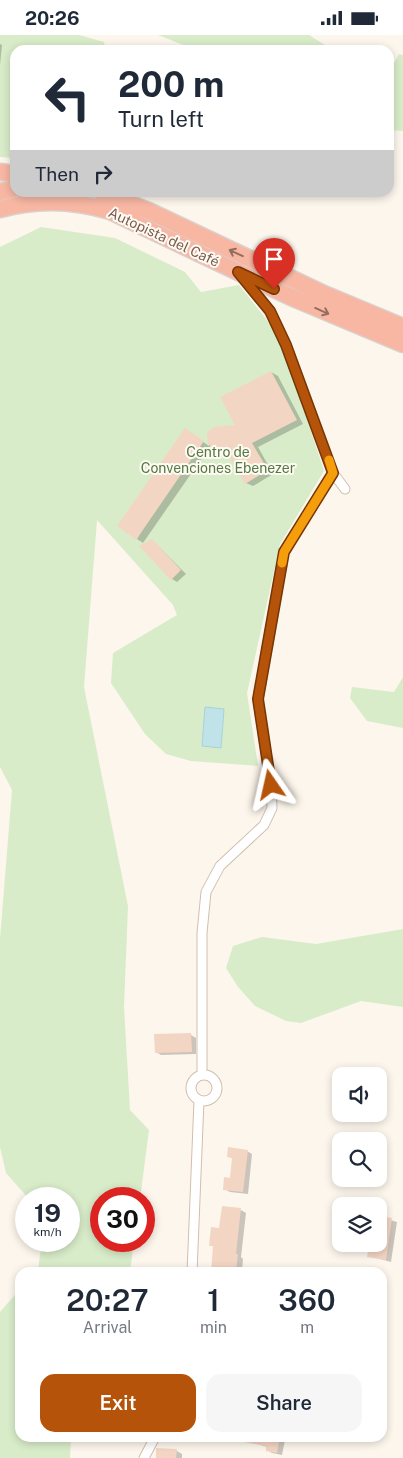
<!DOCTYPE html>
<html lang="en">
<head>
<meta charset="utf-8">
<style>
  body { margin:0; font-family:"Public Sans",sans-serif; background:#f6f6f7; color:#1f2937; height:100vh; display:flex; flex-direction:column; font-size:19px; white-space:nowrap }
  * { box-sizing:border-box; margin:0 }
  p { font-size:16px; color:#747a83 }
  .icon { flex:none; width:28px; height:28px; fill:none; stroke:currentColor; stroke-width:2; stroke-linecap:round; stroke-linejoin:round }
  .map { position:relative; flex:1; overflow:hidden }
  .details { position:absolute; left:15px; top:1232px; width:372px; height:175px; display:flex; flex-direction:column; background:#fff; border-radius:15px; box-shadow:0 2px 8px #0003 }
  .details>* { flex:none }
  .banner { position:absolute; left:10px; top:10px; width:384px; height:152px; border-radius:15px; box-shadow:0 2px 8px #0003; background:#fff; color:#1f2937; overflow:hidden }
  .buttons { position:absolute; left:332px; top:1032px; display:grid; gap:10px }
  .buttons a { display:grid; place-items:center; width:55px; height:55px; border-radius:10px; background:#fff; box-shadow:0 2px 8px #0003; font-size:25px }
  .speed { position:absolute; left:15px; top:1152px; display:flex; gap:10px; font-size:25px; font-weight:700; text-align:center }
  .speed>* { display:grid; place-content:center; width:65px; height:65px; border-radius:50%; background:#fff; box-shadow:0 2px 8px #0003; line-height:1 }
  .speed small { font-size:12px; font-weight:400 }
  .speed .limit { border:8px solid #d22; background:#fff; color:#111 }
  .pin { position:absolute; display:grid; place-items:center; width:42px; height:42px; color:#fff; margin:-51px -21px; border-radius:50% 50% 50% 0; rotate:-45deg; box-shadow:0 0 5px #0007 }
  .pin .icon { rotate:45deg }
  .me { position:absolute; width:55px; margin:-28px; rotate:349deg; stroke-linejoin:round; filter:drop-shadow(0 0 4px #0008) }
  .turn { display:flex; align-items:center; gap:18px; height:105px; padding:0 25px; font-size:22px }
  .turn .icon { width:65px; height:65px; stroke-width:2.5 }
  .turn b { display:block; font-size:35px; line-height:42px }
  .then { display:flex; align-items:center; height:48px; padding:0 25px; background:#0003; gap:10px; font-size:19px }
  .eta { display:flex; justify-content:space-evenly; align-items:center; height:85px; text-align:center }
  .eta b { font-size:30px; font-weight:600; line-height:35px }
  .button { display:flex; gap:10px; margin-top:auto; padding:10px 25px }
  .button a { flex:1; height:58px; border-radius:15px; background:#b45309; color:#fff; font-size:20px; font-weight:600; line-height:58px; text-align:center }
  .button a+a { background:#f6f6f7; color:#1f2937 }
  .status { display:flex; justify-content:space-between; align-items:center; height:35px; padding:0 25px; background:#fff; direction:ltr }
  .status svg { height:14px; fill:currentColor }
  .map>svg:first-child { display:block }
</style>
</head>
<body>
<div class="status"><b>20:26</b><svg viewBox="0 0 49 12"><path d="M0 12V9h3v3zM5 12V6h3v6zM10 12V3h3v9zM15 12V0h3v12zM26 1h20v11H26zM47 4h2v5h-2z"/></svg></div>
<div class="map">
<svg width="403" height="1423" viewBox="0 0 403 1423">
  <rect width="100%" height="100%" fill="#fdf6ec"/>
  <path fill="#d8ecc9" d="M0 0H79L104 7 105 15H15V123L0 122Z
    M158 0H309L333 15H196Z
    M399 19 403 20V96L389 95 390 35Z
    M41 192 115 203 185 237 201 257 239 250 274 294 291 335 324 436 280 509 247 658 258 731 191 726 166 719 145 699 111 648 113 618 177 580 173 570 97 485 84 652 128 871 124 972 130 1075 149 1095 140 1164H101V1206H134L130 1237H35L38 1235 42 1206H69V1164H29L6 1138 0 1112V904L12 755 0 732V212Z
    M403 642V693L367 686 350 663 352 652 394 657Z
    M403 894V972L361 966 301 988 286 986 255 971 238 952 226 933 233 911 262 902 316 909Z
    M20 1254V1402L71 1403 70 1423H0V1277Z"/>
  <path fill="#bfe3e8" stroke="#a5d3da" d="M205 672 224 674 221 713 202 711Z"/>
  <path fill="#0003" d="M0 9 2 10 0 30Z
    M271 337 278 341 303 389 258 412 273 439 253 451 246 448 228 418H224L211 410 143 508 137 504 192 399 209 411V397L237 392Z
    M152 505 186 539 177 547 172 544Z
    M191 1000 196 1003V1019L161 1020 156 1017Z
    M247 1116 252 1119 248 1159 230 1157 224 1154 231 1145 233 1124 229 1121Z
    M241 1175 246 1178 241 1222 243 1224 242 1237 212 1238 214 1212 210 1210 220 1195Z
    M379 1182 397 1187 391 1227 369 1221 371 1209H379Z
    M280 1402 285 1405 282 1420 272 1418 267 1415V1412L254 1408Z
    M177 1416 182 1419V1423H157Z"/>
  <path fill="#f3d5c3" d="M271 336 297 385 252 408 268 435 245 449 225 414 216 415 208 409 207 397 214 392 235 390 220 362Z
    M185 393 204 406 136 505 117 491Z
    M152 504 181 535 171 545 139 511Z
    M191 998 192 1017 155 1018 154 999Z
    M228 1112 248 1115 243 1157 223 1155 224 1142 230 1143 232 1123 227 1122Z
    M222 1171 241 1173 236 1219H238L236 1235 228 1234V1238H211L213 1211H209L211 1192 219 1193Z
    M379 1181 392 1183 386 1225 367 1222 369 1209H379Z
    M244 1402H280L277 1418 266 1416V1411L244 1407Z
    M156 1413 177 1414 176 1423H156Z"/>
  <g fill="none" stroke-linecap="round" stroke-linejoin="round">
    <defs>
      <path id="street" d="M242 242 270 276 286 310 333 438 345 454
        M202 1040V898L206 857 220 831 264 790 272 773 271 750 258 665 284 517 333 438
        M191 1053a13 13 0 1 1 26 0a13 13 0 1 1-26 0Z
        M192 1238 199 1065
        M144 1423 155 1402"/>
      <path id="highway" d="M0 137 15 139
        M0 157 15 153
        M102 158 149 176 324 259 403 292
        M0 174C36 164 74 165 110 176L291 262 403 309"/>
    </defs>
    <use href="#street" stroke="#d1beb0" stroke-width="11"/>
    <use href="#highway" stroke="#dad1cd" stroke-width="19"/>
    <use href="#street" stroke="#fff" stroke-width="9"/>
    <use href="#highway" stroke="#f7b7a3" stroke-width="16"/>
  </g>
  <defs><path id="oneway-shaft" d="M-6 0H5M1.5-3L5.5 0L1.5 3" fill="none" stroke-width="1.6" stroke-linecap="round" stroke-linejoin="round" transform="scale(1.25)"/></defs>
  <g stroke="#936e5e">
    <use href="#oneway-shaft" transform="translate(236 218) rotate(-155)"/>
    <use href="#oneway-shaft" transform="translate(322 276) rotate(24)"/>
  </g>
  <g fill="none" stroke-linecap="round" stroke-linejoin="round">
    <defs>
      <path id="route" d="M271 750 258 664 284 517 333 438 286 310 270 276 238 237 274 254"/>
    </defs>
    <use href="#route" stroke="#753606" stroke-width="12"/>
    <use href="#route" stroke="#b45309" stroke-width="9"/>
    <path stroke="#f59e0b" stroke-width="9" d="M282 528 284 517 333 438 329 425"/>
  </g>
  <g text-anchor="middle" stroke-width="4" stroke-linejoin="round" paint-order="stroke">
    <g font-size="14" fill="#7a5c4d" stroke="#fffaf3">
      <text transform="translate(164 202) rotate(25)" y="5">Autopista del Café</text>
    </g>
    <g font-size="14" fill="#537a41" stroke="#fffaf3">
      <text x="218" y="422">Centro de<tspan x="218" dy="16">Convenciones Ebenezer</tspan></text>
    </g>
  </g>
</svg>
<div class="buttons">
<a><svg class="icon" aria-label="sound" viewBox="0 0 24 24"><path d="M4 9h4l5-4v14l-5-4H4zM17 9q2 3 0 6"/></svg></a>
<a><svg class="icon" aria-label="search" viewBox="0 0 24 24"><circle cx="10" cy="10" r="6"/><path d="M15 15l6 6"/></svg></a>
<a><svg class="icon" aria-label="layers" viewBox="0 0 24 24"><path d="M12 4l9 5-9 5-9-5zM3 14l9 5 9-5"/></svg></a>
</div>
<div class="speed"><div>19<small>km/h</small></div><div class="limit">30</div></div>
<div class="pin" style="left:274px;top:254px;background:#d93025"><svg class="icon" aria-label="arrive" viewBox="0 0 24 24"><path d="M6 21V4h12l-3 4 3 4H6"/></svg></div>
<svg class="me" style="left:271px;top:750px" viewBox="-20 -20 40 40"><path d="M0-17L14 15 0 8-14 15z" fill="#b45309" stroke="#fff" stroke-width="4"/></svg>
<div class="banner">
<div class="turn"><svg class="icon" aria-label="left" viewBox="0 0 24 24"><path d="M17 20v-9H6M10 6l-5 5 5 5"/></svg><div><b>200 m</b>Turn left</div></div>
<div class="then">Then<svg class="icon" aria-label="right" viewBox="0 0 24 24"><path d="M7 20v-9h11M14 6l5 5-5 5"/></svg></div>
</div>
<section class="details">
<div class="eta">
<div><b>20:27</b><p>Arrival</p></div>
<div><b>1</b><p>min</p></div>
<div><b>360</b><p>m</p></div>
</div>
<div class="button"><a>Exit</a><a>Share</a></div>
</section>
</div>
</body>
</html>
